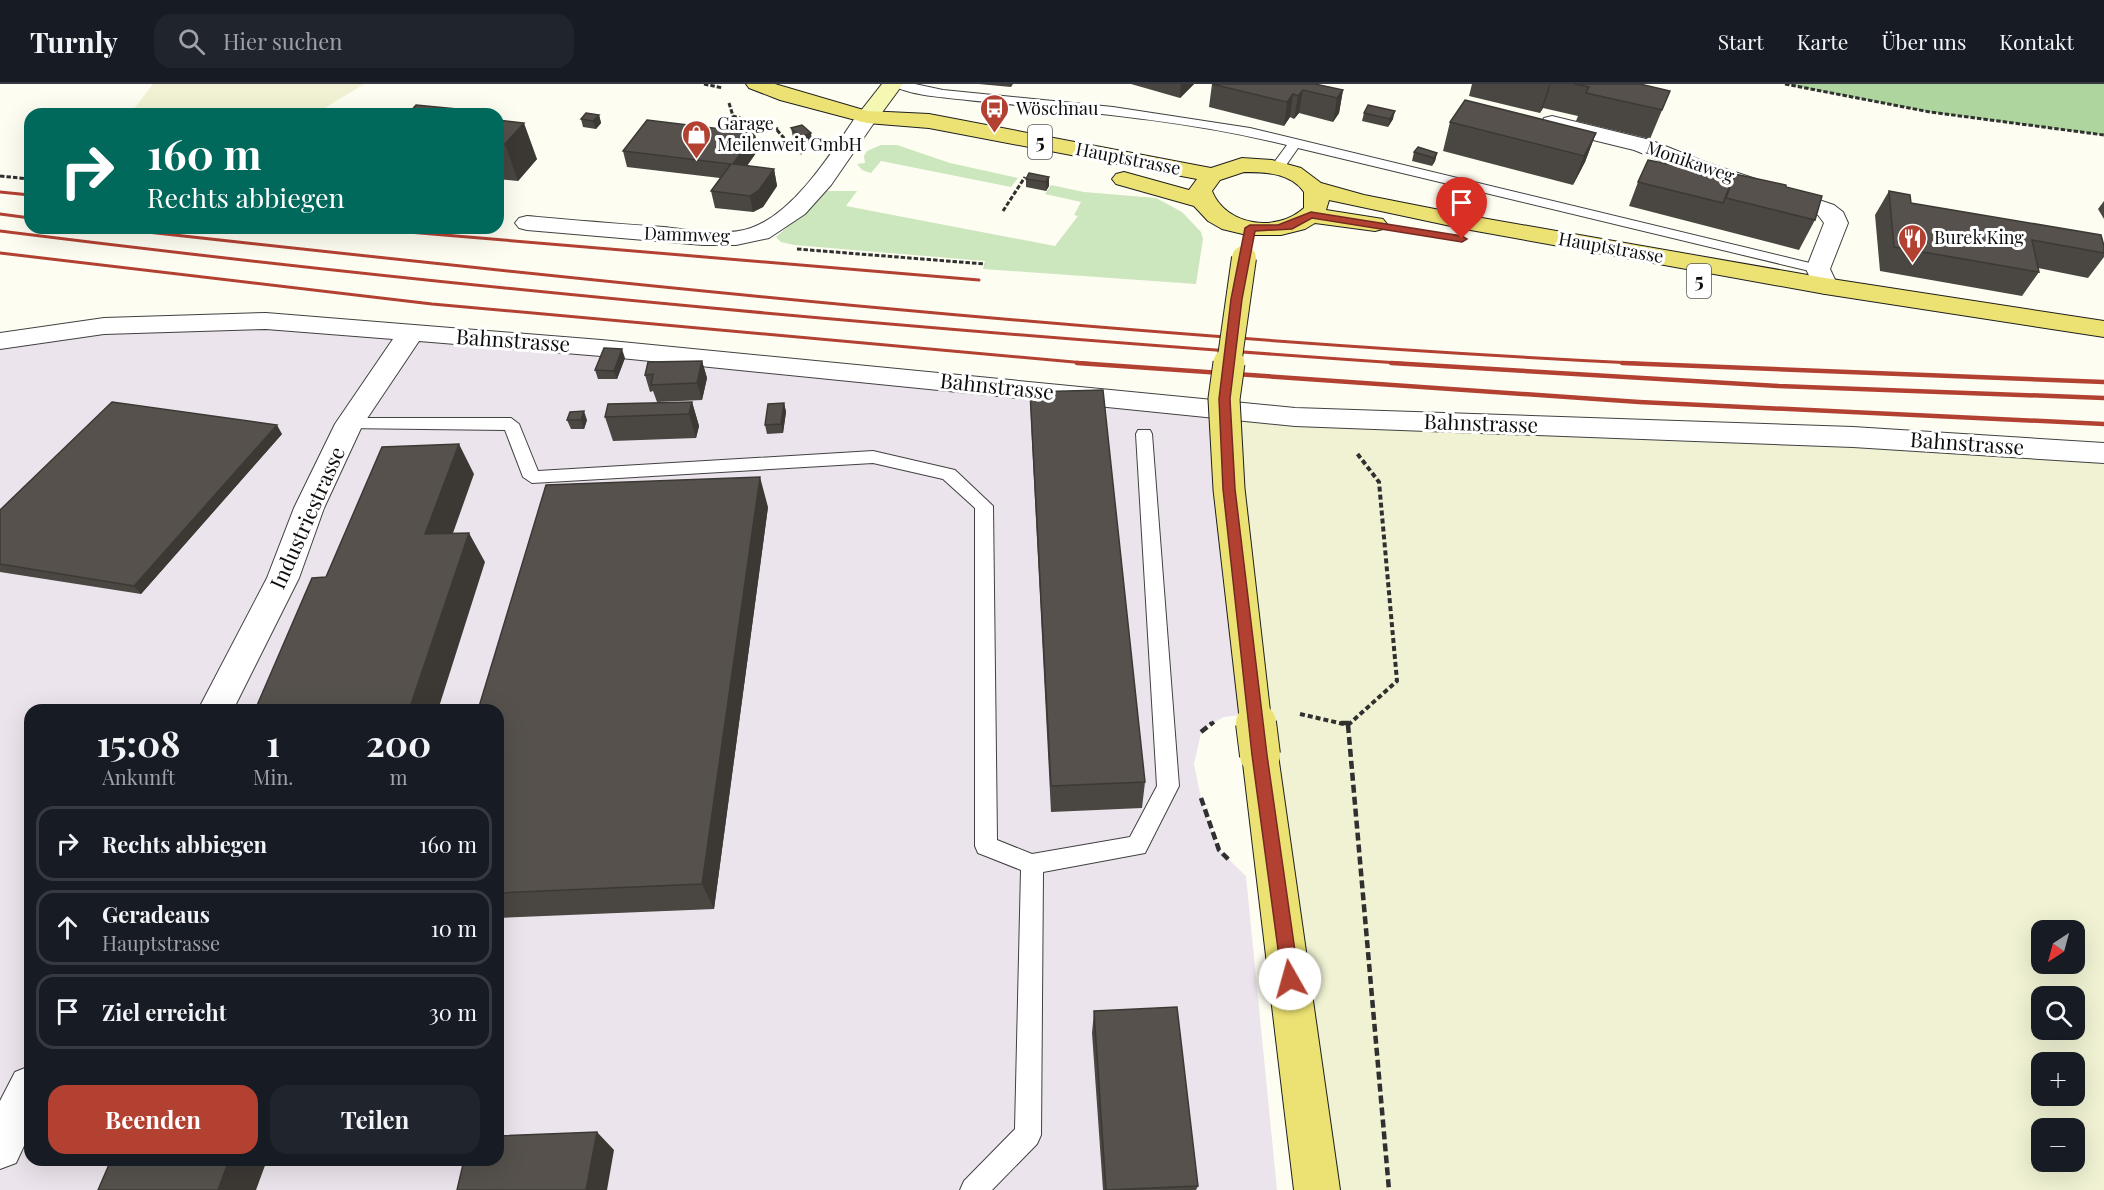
<!DOCTYPE html>
<html lang="de">
<head>
<meta charset="utf-8">
<style>
  body { margin:0; font-family:"Playfair Display",serif; background:#20242c; color:#f1f3f6; height:100vh; display:flex; flex-direction:column; font-size:22px; white-space:nowrap }
  * { box-sizing:border-box; margin:0 }
  p { font-size:20px; color:#9ea1a6 }
  .icon { flex:none; width:33px; height:33px; fill:none; stroke:currentColor; stroke-width:2; stroke-linecap:round; stroke-linejoin:round }
  .map { position:relative; flex:1; overflow:hidden }
  .sheet { position:absolute; left:24px; top:620px; width:480px; height:462px; display:flex; flex-direction:column; background:#171b24; border-radius:18px; box-shadow:0 6px 24px #0002 }
  .sheet>* { flex:none }
  .top-card { position:absolute; left:24px; top:24px; width:480px; height:126px; border-radius:18px; box-shadow:0 6px 24px #0002; background:#00695c; color:#fff; overflow:hidden }
  .needle { width:39px; rotate:216deg }
  .fabs { position:absolute; left:2031px; top:836px; display:grid; gap:12px }
  .fabs a { display:grid; place-items:center; width:54px; height:54px; border-radius:12px; background:#171b24; box-shadow:0 6px 24px #0002; font-size:30px }
  .pin { position:absolute; display:grid; place-items:center; width:51px; height:51px; color:#fff; margin:-62px -26px; border-radius:50% 50% 50% 0; rotate:-45deg; box-shadow:0 0 6px #0007 }
  .pin .icon { rotate:45deg }
  .me { position:absolute; width:66px; margin:-33px; rotate:353deg; stroke-linejoin:round; filter:drop-shadow(0 0 4px #0008) }
  .turn { display:flex; align-items:center; gap:21px; height:126px; padding:0 24px; font-size:27px }
  .turn .icon { width:78px; height:78px; stroke-width:2.5 }
  .turn b { display:block; font-size:42px; line-height:51px }
  .eta { display:flex; justify-content:space-evenly; align-items:center; height:102px; text-align:center }
  .eta b { font-size:36px; font-weight:700; line-height:42px }
  .button { display:flex; gap:12px; margin-top:auto; padding:12px 24px }
  .button a { flex:1; height:69px; border-radius:18px; background:#b24132; color:#fff; font-size:24px; font-weight:700; line-height:69px; text-align:center }
  .button a+a { background:#20242c; color:#f1f3f6 }
  ul { padding:0; list-style:none }
  li { display:flex; align-items:center; gap:18px; height:75px; margin:0 12px 9px; padding:0 12px; border:3px solid #363941; border-radius:18px }
  li div { flex:1 }
  li b { display:block; font-size:22px }
  li em { font-style:normal }
  header { display:flex; align-items:center; gap:36px; box-sizing:border-box; height:84px; padding:0 30px; background:#171b24; border-bottom:2px solid #363941 }
  header strong { font-size:28px }
  nav { display:flex; gap:33px; margin-inline-start:auto; font-size:21px }
  .search { width:420px; height:54px; background:#20242c; display:flex; align-items:center; gap:15px; box-sizing:border-box; padding:0 21px; border-radius:18px; color:#9ea1a6; font-size:22px }
  .map>svg:first-child { display:block }
</style>
</head>
<body>
<header>
<strong>Turnly</strong>
<div class="search"><svg class="icon" aria-label="search" viewBox="0 0 24 24"><circle cx="10" cy="10" r="6"/><path d="M15 15l6 6"/></svg>Hier suchen</div>
<nav><a>Start</a><a>Karte</a><a>Über uns</a><a>Kontakt</a></nav>
</header>
<div class="map">
<svg width="2104" height="1106" viewBox="0 0 2104 1106">
  <rect width="100%" height="100%" fill="#fefdf1"/>
  <path fill="#ece4ec" fill-rule="evenodd" d="M223 236 1252 328 1283 626 1224 633 1202 645 1194 680 1202 719 1219 766 1246 792 1277 1106H0V257ZM30 626H498V1076H30Z"/>
  <path fill="#f0f2d3" fill-rule="evenodd" d="M153 0H364L315 30H130Z
    M1240 322 2104 369V1106H1314L1240 406ZM2042 846H2074V879H2042ZM2042 912H2074V945H2042ZM2042 978H2074V1011H2042ZM2042 1044H2074V1077H2042Z"/>
  <path fill="#cce6bd" d="M881 61H897L950 79 1018 94 1011 103 881 77 871 89 862 86 857 80 865 79 864 72 867 67Z
    M1051 101 1084 108 1156 114 1182 128 1201 148 1203 155 1196 200 983 185 985 177 794 161 781 158 776 153 827 107H857L846 122 1055 162 1078 132 1074 131 1081 118 1045 110Z"/>
  <path fill="#aed59e" d="M1785 0H2104V51L1930 28Z"/>
  <g fill="none" stroke-linecap="round" stroke-linejoin="round">
    <defs>
      <path id="lane" d="M892 0H915L943 6 1113 23 1250 44 1818 181 1825 185 1818 189 1298 64 1282 87 1277 88 1270 84 1287 61C1182 35 1074 27 967 16 950 14 903 11 892 0Z
        M349 334H511L519 340 538 387 873 367 955 386 993 422 997 756 1032 770 1130 753 1157 702 1136 350 1138 346H1150L1152 350 1179 702 1145 769 1043 788 1041 1051 1037 1060 992 1106H960L964 1097 1015 1045 1021 786 978 769 975 762V424L943 395 873 379 532 399 523 393 505 346 343 344 341 340Z"/>
      <path id="street" d="M867 27 875 28 878 33 831 101 805 130 769 154 736 161H703L527 146 519 144 515 139 519 134 527 132C573 136 618 140 664 143 691 146 725 153 751 144 796 128 833 66 859 28Z
        M1552 32 1650 56 1705 78 1834 121 1843 128 1848 139 1830 185 1838 202 1834 207 1825 210 1816 207 1806 185 1824 139 1818 131 1689 88 1634 66 1544 44 1541 39 1544 34Z
        M266 229 601 256 1295 324 1853 343 2104 359V379L1853 363 1295 342 601 272 419 257 362 342 324 424 299 494 233 626H198L267 494 294 424 335 340 393 255 266 245 104 250 0 265V249L104 234Z
        M30 982V1049L16 1079 0 1085V1017L15 988Z"/>
      <path id="secondary" d="M882 0H903L875 38H859L856 33Z"/>
      <path id="primary" d="M746 0H775L867 27 929 30 1211 84 1242 74 1272 76 1301 84 1321 99 1364 111 1465 131 1825 194 2104 237V253L1825 210 1465 145 1329 116 1326 126 1383 135 1387 140 1383 145 1375 147 1315 139 1305 145 1281 151H1247L1222 145 1208 137 1194 122 1116 100 1112 95 1116 90 1124 88 1189 106 1197 95 929 44 867 39 780 16 749 4ZM1244 88C1266 88 1291 89 1304 108V124C1277 149 1226 142 1212 107L1220 96Z
        M1260 656 1273 660 1278 671 1340 1106H1294L1242 671 1247 660Z"/>
    </defs>
    <use href="#lane" stroke="#414141" stroke-width="2"/>
    <use href="#street" stroke="#414141" stroke-width="2"/>
    <use href="#secondary" stroke="#303030" stroke-width="2"/>
    <use href="#primary" stroke="#1f1f1f" stroke-width="2"/>
    <path stroke="#303030" stroke-width="3" stroke-dasharray="4.5 2" stroke-linecap="butt" d="M704 0 723 4
      M1785 0 1930 28 2104 51
      M729 19 733 32 778 45
      M777 46 796 68 802 69
      M0 92 30 95
      M1003 127 1025 93
      M797 165 985 180"/>
    <path stroke="#303030" stroke-width="4" stroke-dasharray="5 3" stroke-linecap="butt" d="M1300 630 1348 641
      M1210 641 1214 638
      M1348 641 1397 597 1379 398 1356 368"/>
    <path stroke="#303030" stroke-width="4.5" stroke-dasharray="8 4" stroke-linecap="butt" d="M1341 639H1350
      M1348 641 1389 1106
      M1201 648 1212 639
      M1201 714 1219 766 1230 777"/>
    <use href="#lane" fill="#fff" fill-rule="evenodd"/>
    <use href="#street" fill="#fff" fill-rule="evenodd"/>
    <use href="#secondary" fill="#f4f8b2" fill-rule="evenodd"/>
    <use href="#primary" fill="#ece273" fill-rule="evenodd"/>
    <path stroke="#b24132" stroke-width="3" d="M0 108 30 111
      M0 130 30 134
      M111 144C624 201 1137 255 1653 280
      M360 144 979 196
      M0 147C470 206 941 248 1413 280
      M0 169 432 220 1096 280"/>
    <path stroke="#b24132" stroke-width="4.5" d="M1077 279 1639 318 2104 340
      M1391 279 1778 302 2104 314
      M1622 279 2104 298"/>
    <defs>
      <path id="primary-bridge-far2" d="M1229 280 1244 174"/>
      <path id="primary-bridge-far1" d="M1229 279 1224 315 1229 405 1256 641"/>
      <path id="primary-bridge" d="M1256 639 1260 671"/>
    </defs>
    <use href="#primary-bridge-far2" stroke="#1f1f1f" stroke-width="26" stroke-linecap="butt"/>
    <use href="#primary-bridge-far1" stroke="#1f1f1f" stroke-width="33" stroke-linecap="butt"/>
    <use href="#primary-bridge" stroke="#1f1f1f" stroke-width="42" stroke-linecap="butt"/>
    <use href="#primary-bridge-far2" stroke="#ece273" stroke-width="24"/>
    <use href="#primary-bridge-far1" stroke="#ece273" stroke-width="31"/>
    <use href="#primary-bridge" stroke="#ece273" stroke-width="40"/>
  </g>
  <path fill="#4a4641" d="M979 0H1013L1011 3Z
    M1131 0H1194L1180 14Z
    M1212 0 1343 6 1339 29 1333 38 1299 29 1294 35 1290 33 1284 42 1209 23Z
    M1472 0H1640L1670 7 1650 55 1576 37 1578 32 1543 24 1540 29 1469 12Z
    M1364 29 1393 35 1388 43 1362 37Z
    M599 31 601 39 596 45 583 43 581 35Z
    M498 36 537 75 518 97 498 95Z
    M1450 38 1596 49 1585 78 1573 101 1443 67Z
    M791 44 812 58 802 61 793 53Z
    M758 66 747 82 774 85 777 102 763 123 753 128 715 124 711 107 720 94 627 83 623 67Z
    M1414 68 1437 69 1435 77 1432 82 1412 77Z
    M1702 89 1732 96 1735 90 1786 103 1815 136 1799 166 1629 122 1638 98Z
    M1049 93V102L1046 107 1026 103V95Z
    M1889 107 1911 119 2104 162V173L2088 194 2038 184 2039 188 2022 212 1880 187 1875 131Z
    M2104 117V135L2098 125Z
    M625 274 617 295H598L595 286Z
    M702 277 707 294 702 316 657 318 653 307 650 308 645 291Z
    M1030 308 1145 698 1142 724 1051 728 1031 338Z
    M692 318 699 342 696 354 613 357 605 333Z
    M784 319 786 328 783 349 767 350 765 341Z
    M567 336H587L584 345H571Z
    M282 350 141 510 0 488V426Z
    M768 423 714 825 498 834V626Z
    M1094 927 1198 1102 1196 1106H1103L1092 949Z"/>
  <path fill="#3c3935" d="M1181 0H1194L1180 14Z
    M1551 0 1543 24 1540 29 1549 1Z
    M1303 6 1299 29 1294 35 1298 12Z
    M1343 6 1339 29 1333 38 1337 14Z
    M1293 10 1290 33 1284 42 1287 18Z
    M1395 27 1393 35 1388 43 1390 35Z
    M599 31 601 39 596 45 593 37Z
    M524 39 537 75 518 97 505 60Z
    M755 49 758 66 737 96 733 80Z
    M811 49 812 58 802 61 800 53Z
    M1596 49 1585 78 1573 101 1584 72Z
    M1437 69 1435 77 1432 82 1434 74Z
    M774 85 777 102 763 123 753 128 750 112Z
    M1049 93V102L1046 107V98Z
    M622 265 625 274 617 295 614 287Z
    M702 277 707 294 702 316 697 299Z
    M692 318 699 342 696 354 689 330Z
    M784 319 786 328 783 349 781 340Z
    M584 327 587 336 584 345 581 336Z
    M277 341 282 350 141 510 134 502Z
    M459 360 474 390 442 480 425 450Z
    M760 393 768 423 714 825 702 800Z
    M469 449 485 478 438 626H409Z
    M597 1048 614 1066 607 1106H586Z
    M229 1076H267L256 1106H218Z"/>
  <path fill="#56514c" stroke="#3c3935" stroke-width="1.5" d="M1212 0H1315L1343 6 1337 14 1303 6 1298 12 1293 10 1287 18Z
    M1574 0H1640L1670 7 1662 26 1586 9 1589 3Z
    M1465 16 1596 49 1584 72 1450 38Z
    M416 21 469 26 466 30H408Z
    M1368 21 1395 27 1390 35 1364 29Z
    M586 29 599 31 593 37 581 35Z
    M498 36 524 39 505 60H498Z
    M647 36 755 49 733 80 774 85 759 106 750 112 711 107 731 80 623 67Z
    M802 41 811 49 800 53 791 44Z
    M1418 63 1437 69 1434 74 1414 68Z
    M1648 76 1702 87V89L1732 96 1723 119 1638 98Z
    M1029 89 1049 93 1046 98 1026 95Z
    M1735 90 1786 101V103L1822 112 1815 136 1726 114Z
    M1889 107 1910 111 1911 119 2101 151 2104 162V169L2032 156 2039 188 1894 163Z
    M604 264 622 265 614 287 595 286Z
    M702 277 697 299 651 301 653 290 645 291 648 278Z
    M1103 306 1145 698 1051 702 1030 308Z
    M112 318 277 341 134 502 0 480V426Z
    M692 318 689 330 605 333 608 320Z
    M784 319 781 340 765 341 768 320Z
    M584 327 581 336H567L570 328Z
    M459 360 425 450 469 449 409 626H255L312 494 326 493 382 363Z
    M760 393 702 800 498 809V626H478L546 401Z
    M1177 923 1198 1102 1106 1106 1094 927Z
    M597 1048 586 1106H457L464 1076H498V1052Z
    M111 1076H229L218 1106H98Z"/>
  <path fill="#b24132" stroke="#742a20" stroke-width="1.5" d="M1311 128 1462 152 1467 155 1462 158 1312 134 1292 145 1255 147 1242 215 1230 315 1235 405 1267 671 1299 895 1296 901 1290 903 1284 901 1282 895 1252 671 1223 405 1219 315 1231 215 1245 144 1250 141H1278Z"/>
  <defs>
    <symbol id="bus-pin" viewBox="-11 -11 22 30"><path d="M0 17L-7.5 6A9.5 9.5 0 1 1 7.5 6Z" fill="#b24132" stroke="#fff"/><path d="M-5-6H5V4H4V6H2V4H-2V6H-4V4H-5ZM-3.5-4V0h7V-4ZM-3.5 1.2v1.5H-2V1.2ZM2 1.2v1.5H3.5V1.2Z" fill="#fff"/></symbol>
    <symbol id="shop-pin" viewBox="-11 -11 22 30"><path d="M0 17L-7.5 6A9.5 9.5 0 1 1 7.5 6Z" fill="#b24132" stroke="#fff"/><path d="M-5-2.5h2.3a2.7 3.5 0 0 1 5.4 0H5L5.5 6h-11ZM-1.5-2.5h3a1.5 2.3 0 0 0-3 0Z" fill="#fff"/></symbol>
    <symbol id="restaurant-pin" viewBox="-11 -11 22 30"><path d="M0 17L-7.5 6A9.5 9.5 0 1 1 7.5 6Z" fill="#b24132" stroke="#fff"/><path d="M-5-6h1v4h1v-4h1v4h1v-4h1v5L-1.5 .5V6h-2V.5L-5-1ZM5-6V6H3V1.5H1.5Q1.5-4 5-6Z" fill="#fff"/></symbol>
  </defs>
  <g fill-rule="evenodd">
    <use href="#bus-pin" x="978" y="8" width="33" height="45"/>
    <use href="#shop-pin" x="680" y="34" width="33" height="45"/>
    <use href="#restaurant-pin" x="1896" y="138" width="33" height="45"/>
  </g>
  <g text-anchor="middle" stroke-width="6" stroke-linejoin="round" paint-order="stroke">
    <g font-size="18" fill="#0e0e0e" stroke="#fff" text-anchor="start">
      <text x="1016" y="31">Wöschnau</text>
      <text x="717" y="46">Garage<tspan x="717" dy="21">Meilenweit GmbH</tspan></text>
      <text x="1934" y="160">Burek King</text>
    </g>
    <g font-size="18" fill="#0e0e0e" stroke="#fff">
      <text transform="translate(1128 75) rotate(11)" y="6">Hauptstrasse</text>
      <text transform="translate(1690 78) rotate(19)" y="6">Monikaweg</text>
      <text transform="translate(687 151) rotate(2)" y="6">Dammweg</text>
      <text transform="translate(1611 164) rotate(10)" y="6">Hauptstrasse</text>
    </g>
    <g fill="#fff" stroke="#565656" stroke-width="1.5">
      <rect x="1028" y="41" width="24" height="34" rx="4.5"/>
      <rect x="1687" y="180" width="24" height="34" rx="4.5"/>
    </g>
    <g font-size="20" font-weight="bold" fill="#0e0e0e">
      <text x="1040" y="65">5</text>
      <text x="1699" y="204">5</text>
    </g>
    <g font-size="21" fill="#0e0e0e" stroke="#fff">
      <text transform="translate(513 257) rotate(4)" y="7">Bahnstrasse</text>
      <text transform="translate(997 303) rotate(6)" y="7">Bahnstrasse</text>
      <text transform="translate(1481 340) rotate(2)" y="7">Bahnstrasse</text>
      <text transform="translate(1967 360) rotate(4)" y="7">Bahnstrasse</text>
      <text transform="translate(308 434) rotate(-66)" y="7">Industriestrasse</text>
    </g>
  </g>
</svg>
<div class="fabs">
<a><svg class="needle" viewBox="-14 -14 28 28"><path d="M0-13l5 13h-10z" fill="#e53935"/><path d="M0 13l5-13h-10z" fill="#9ea1a6"/></svg></a>
<a><svg class="icon" aria-label="search" viewBox="0 0 24 24"><circle cx="10" cy="10" r="6"/><path d="M15 15l6 6"/></svg></a>
<a>+</a>
<a>−</a>
</div>
<div class="pin" style="left:1462px;top:155px;background:#d93025"><svg class="icon" aria-label="arrive" viewBox="0 0 24 24"><path d="M6 21V4h12l-3 4 3 4H6"/></svg></div>
<svg class="me" style="left:1290px;top:895px" viewBox="-20 -20 40 40"><circle r="19" fill="#fff"/><path d="M0-13L10 11 0 6-10 11z" fill="#b24132"/></svg>
<div class="top-card">
<div class="turn"><svg class="icon" aria-label="right" viewBox="0 0 24 24"><path d="M7 20v-9h11M14 6l5 5-5 5"/></svg><div><b>160 m</b>Rechts abbiegen</div></div>
</div>
<section class="sheet">
<div class="eta">
<div><b>15:08</b><p>Ankunft</p></div>
<div><b>1</b><p>Min.</p></div>
<div><b>200</b><p>m</p></div>
</div>
<ul>
<li><svg class="icon" aria-label="right" viewBox="0 0 24 24"><path d="M7 20v-9h11M14 6l5 5-5 5"/></svg><div><b>Rechts abbiegen</b></div><em>160 m</em></li>
<li><svg class="icon" aria-label="ahead" viewBox="0 0 24 24"><path d="M12 20V5M6 11l6-6 6 6"/></svg><div><b>Geradeaus</b><p>Hauptstrasse</p></div><em>10 m</em></li>
<li><svg class="icon" aria-label="arrive" viewBox="0 0 24 24"><path d="M6 21V4h12l-3 4 3 4H6"/></svg><div><b>Ziel erreicht</b></div><em>30 m</em></li>
</ul>
<div class="button"><a>Beenden</a><a>Teilen</a></div>
</section>
</div>
</body>
</html>
